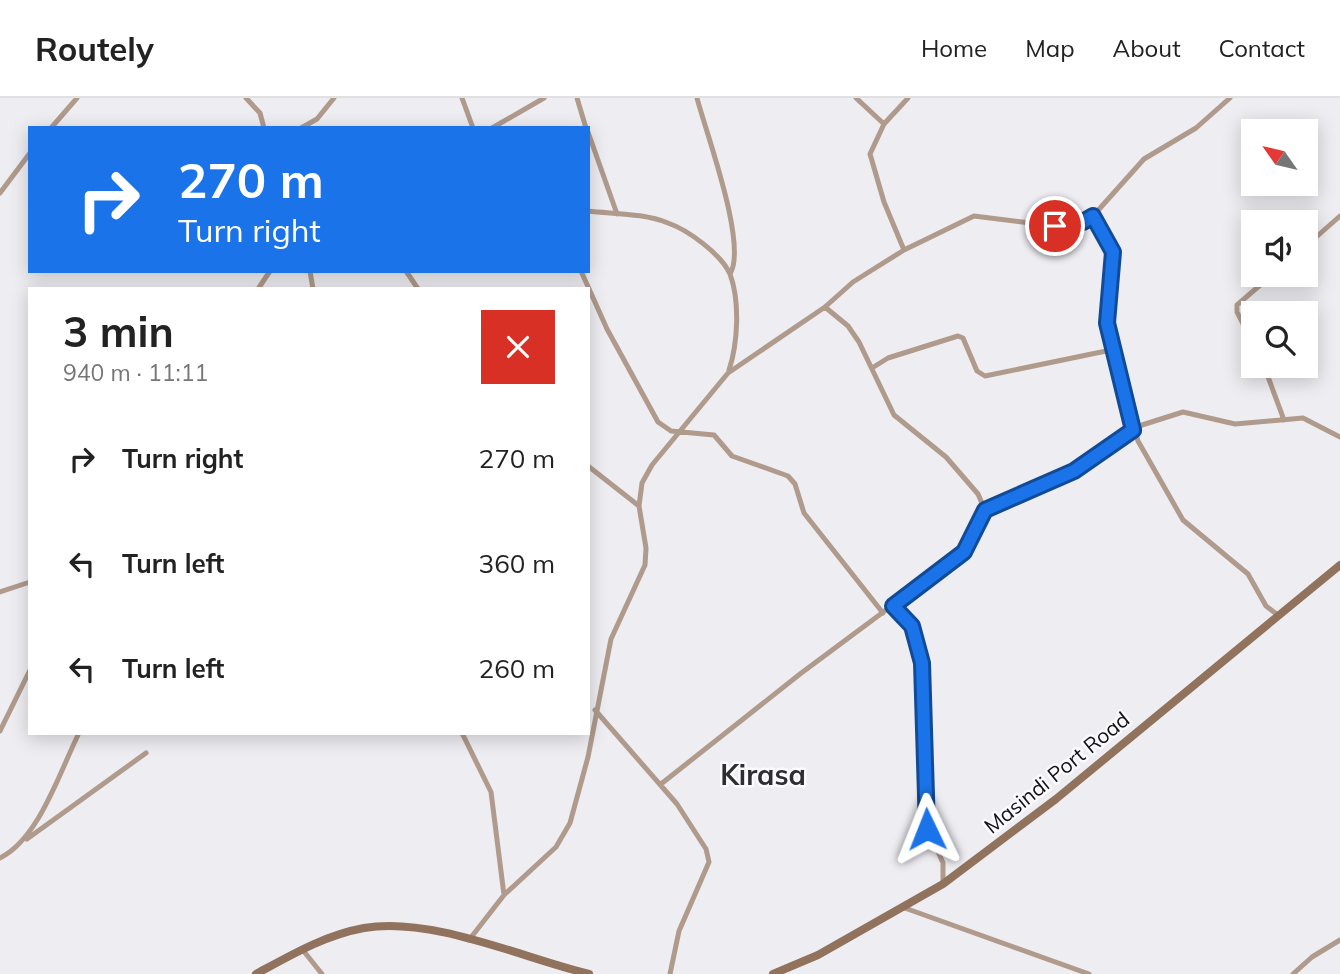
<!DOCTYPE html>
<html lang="en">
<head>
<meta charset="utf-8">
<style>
  body { margin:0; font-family:Mulish,sans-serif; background:#f2f2f2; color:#222; height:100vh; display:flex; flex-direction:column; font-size:26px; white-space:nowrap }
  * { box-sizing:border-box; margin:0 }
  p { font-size:23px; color:#767676 }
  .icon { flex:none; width:38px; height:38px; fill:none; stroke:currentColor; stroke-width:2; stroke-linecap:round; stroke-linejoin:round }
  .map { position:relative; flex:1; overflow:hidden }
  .details { position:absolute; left:28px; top:189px; width:562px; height:448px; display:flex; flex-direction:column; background:#fff; border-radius:0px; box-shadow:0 4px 18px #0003 }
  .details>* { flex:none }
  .top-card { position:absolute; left:28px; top:28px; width:562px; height:147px; border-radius:0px; box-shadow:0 4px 18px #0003; background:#1a73e8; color:#fff; overflow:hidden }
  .needle { width:46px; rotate:304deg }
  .controls { position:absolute; left:1241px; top:21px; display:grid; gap:14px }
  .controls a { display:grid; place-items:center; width:77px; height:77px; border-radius:0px; background:#fff; box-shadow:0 4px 18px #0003; font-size:35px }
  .pin { position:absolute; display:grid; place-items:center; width:60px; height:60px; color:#fff; margin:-30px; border:4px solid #fff; border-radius:50%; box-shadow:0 2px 7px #0007 }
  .me { position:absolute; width:77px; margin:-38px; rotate:358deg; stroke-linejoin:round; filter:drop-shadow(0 0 5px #0008) }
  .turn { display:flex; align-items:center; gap:24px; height:147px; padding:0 35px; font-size:32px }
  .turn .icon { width:91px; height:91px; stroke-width:2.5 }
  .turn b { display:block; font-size:49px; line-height:60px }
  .round { display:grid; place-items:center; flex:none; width:74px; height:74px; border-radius:0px; background:#f2f2f2 }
  .summary { display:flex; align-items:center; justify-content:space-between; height:119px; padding:0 35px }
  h1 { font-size:42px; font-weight:700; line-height:52px }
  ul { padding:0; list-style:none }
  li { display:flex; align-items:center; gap:21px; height:105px; padding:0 35px }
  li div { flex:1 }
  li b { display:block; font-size:26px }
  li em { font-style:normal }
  header { display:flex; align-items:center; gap:42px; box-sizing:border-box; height:98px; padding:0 35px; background:#fff; border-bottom:2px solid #e0e0e0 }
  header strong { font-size:33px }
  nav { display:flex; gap:38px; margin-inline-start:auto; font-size:24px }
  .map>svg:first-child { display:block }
</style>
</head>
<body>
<header>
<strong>Routely</strong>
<nav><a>Home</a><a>Map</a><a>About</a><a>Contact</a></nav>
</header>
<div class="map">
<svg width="1340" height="876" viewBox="0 0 1340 876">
  <rect width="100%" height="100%" fill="#ededf2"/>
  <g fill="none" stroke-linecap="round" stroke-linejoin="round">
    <path stroke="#af9a8c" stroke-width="5" d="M246 0 260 15 264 30
      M462 0 473 30
      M577 0 586 30
      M697 0C706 35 748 147 730 176
      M856 0 884 26 870 56 884 104 904 152
      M884 26 908 0
      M51 30 77 0
      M301 30 317 21 334 0
      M492 30 544 0
      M588 34 617 116
      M0 95 30 55
      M588 113C613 116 644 115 668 125 688 132 721 156 730 176 740 203 738 245 729 272
      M1093 118 1113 154 1107 225 1120 284 1138 343 1183 422 1248 476 1266 508 1278 517
      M1306 148 1340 118
      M310 173 313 191
      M406 173 418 191
      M581 173 607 231 658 324 671 333 714 337 732 358 788 378 795 386 804 415 883 515
      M258 191 270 173
      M1253 245 1237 214V207L1272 177
      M1264 268 1284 322
      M872 270 888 260 958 238 963 240 977 273 985 278 1111 252
      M588 368 639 408
      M985 412 1074 373 1142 327 1183 314 1235 326 1303 320 1340 339
      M0 494 30 484
      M893 508 912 529 922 565 925 724 943 765V786
      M595 612 677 706 706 751 709 764 679 833 670 876
      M0 633 30 572
      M462 635 491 694 504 797
      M661 686 800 576 964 454 985 412 978 396 946 359 894 317 859 244 848 228 825 209
      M27 741 146 655
      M0 760C39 741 60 673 79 635
      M902 809 1089 876
      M469 842 504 797 556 749 570 725 588 659 611 541 645 467 646 450 639 408 642 385 652 367 728 275 825 209 853 184 904 152 974 118 1055 128 1083 124 1093 118 1144 61 1196 30 1230 0
      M302 851 322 876
      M1293 876 1312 859 1340 842"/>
    <path stroke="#90725d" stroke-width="8" d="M256 876C291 857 325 837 364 830 431 818 523 860 589 876
      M773 876 818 857 943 786 1056 701 1340 467"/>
  </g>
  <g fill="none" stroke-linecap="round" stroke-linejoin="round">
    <defs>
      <path id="route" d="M927 731 922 565 912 528 893 508 964 454 985 412 1074 373 1133 332 1107 225 1113 154 1093 118 1083 124 1055 128"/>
    </defs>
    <use href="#route" stroke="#114b97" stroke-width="18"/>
    <use href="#route" stroke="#1a73e8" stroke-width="12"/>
  </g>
  <g text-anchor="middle" stroke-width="5" stroke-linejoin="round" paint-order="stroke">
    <g font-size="21" fill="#121213" stroke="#fbfaff">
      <text transform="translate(1057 675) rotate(-39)" y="7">Masindi Port Road</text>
    </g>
    <g font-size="28" font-weight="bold" fill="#2e2e31" stroke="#fbfaff">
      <text x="763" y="687">Kirasa</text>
    </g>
  </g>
</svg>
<div class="controls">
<a><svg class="needle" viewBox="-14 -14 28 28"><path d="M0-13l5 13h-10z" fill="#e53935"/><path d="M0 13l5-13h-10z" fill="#767676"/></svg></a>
<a><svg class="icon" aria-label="sound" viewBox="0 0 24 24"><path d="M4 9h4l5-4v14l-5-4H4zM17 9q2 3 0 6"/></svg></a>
<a><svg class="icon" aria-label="search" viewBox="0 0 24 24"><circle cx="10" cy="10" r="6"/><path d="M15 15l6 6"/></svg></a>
</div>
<div class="pin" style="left:1055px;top:128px;background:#d93025"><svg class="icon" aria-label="arrive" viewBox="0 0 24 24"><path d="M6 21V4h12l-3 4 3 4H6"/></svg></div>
<svg class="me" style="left:927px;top:731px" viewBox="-20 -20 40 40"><path d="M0-17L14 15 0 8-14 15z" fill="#1a73e8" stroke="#fff" stroke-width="4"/></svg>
<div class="top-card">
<div class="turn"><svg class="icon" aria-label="right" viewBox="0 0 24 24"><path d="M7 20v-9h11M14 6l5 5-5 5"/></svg><div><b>270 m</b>Turn right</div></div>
</div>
<section class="details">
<div class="summary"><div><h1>3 min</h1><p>940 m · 11:11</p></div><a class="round" style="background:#d93025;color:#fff"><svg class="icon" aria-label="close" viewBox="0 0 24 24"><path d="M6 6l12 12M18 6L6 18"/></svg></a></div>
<ul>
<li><svg class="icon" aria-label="right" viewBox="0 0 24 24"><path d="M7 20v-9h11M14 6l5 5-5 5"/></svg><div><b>Turn right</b></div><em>270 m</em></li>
<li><svg class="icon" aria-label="left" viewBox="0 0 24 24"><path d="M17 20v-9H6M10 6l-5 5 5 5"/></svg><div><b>Turn left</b></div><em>360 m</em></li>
<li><svg class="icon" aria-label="left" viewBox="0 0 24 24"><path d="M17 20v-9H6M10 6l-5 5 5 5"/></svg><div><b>Turn left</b></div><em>260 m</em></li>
</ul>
</section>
</div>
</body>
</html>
